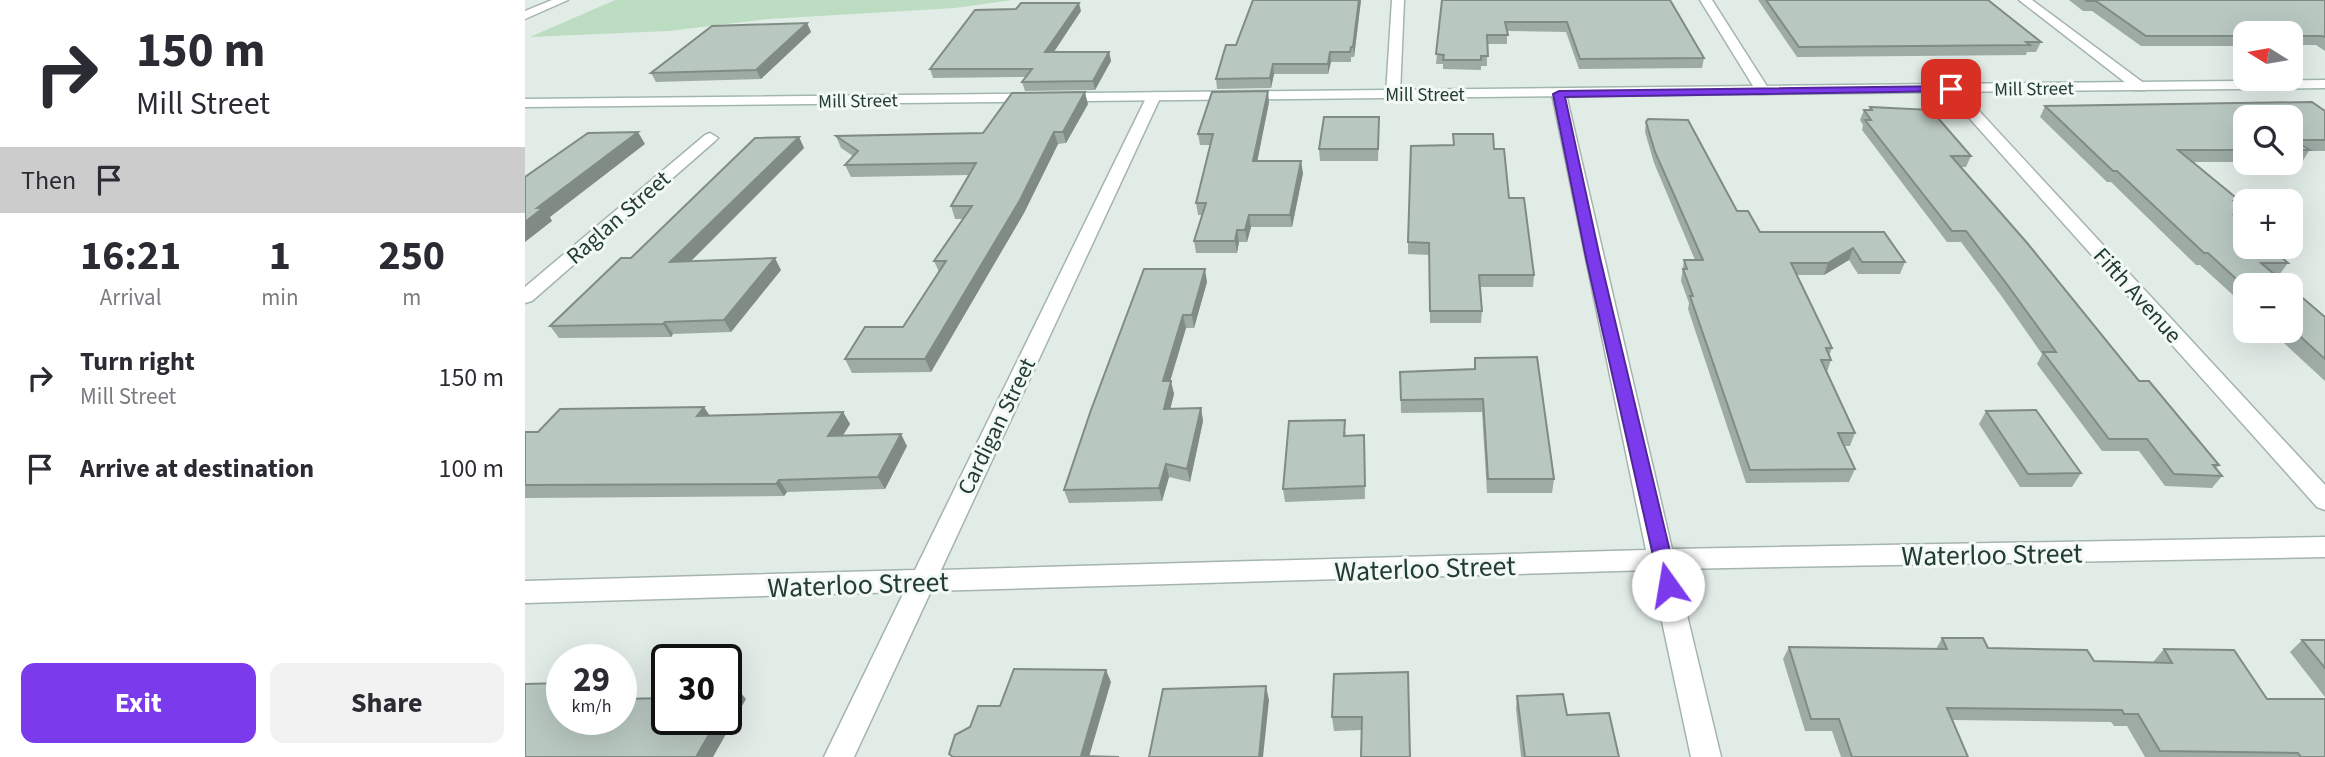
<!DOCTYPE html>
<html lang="en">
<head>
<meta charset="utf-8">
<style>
  body { margin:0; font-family:"Source Sans 3",sans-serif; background:#f2f2f3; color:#2b2b33; height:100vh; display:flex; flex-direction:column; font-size:26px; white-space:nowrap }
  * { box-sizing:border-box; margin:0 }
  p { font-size:23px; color:#7c7c81 }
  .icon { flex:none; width:38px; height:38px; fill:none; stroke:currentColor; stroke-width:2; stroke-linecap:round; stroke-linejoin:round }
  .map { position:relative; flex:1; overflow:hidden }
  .side { display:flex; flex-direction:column; background:#fff; width:525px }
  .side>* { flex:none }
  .top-card { background:#fff; color:#2b2b33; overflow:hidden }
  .needle { width:46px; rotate:281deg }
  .fabs { position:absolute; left:1708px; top:21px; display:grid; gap:14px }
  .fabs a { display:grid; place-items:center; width:70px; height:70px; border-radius:14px; background:#fff; box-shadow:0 7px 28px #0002; font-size:35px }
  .speed { position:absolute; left:21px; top:644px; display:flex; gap:14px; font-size:35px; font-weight:700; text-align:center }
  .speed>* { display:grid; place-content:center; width:91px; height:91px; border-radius:50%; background:#fff; box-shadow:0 7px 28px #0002; line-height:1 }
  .speed small { font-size:18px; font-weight:400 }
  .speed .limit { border:4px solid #111; border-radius:10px; background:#fff; color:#111 }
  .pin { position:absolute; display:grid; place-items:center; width:60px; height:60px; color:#fff; margin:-30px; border-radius:14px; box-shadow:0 4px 10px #0006 }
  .me { position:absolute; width:77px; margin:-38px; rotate:347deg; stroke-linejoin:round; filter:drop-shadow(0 0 5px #0008) }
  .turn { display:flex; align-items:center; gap:24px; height:147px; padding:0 21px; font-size:32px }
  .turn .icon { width:91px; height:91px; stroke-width:2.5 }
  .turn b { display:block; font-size:49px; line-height:60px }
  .then { display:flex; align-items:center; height:66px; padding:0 21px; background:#0003; gap:14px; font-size:26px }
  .eta { display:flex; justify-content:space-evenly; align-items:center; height:119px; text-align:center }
  .eta b { font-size:42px; font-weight:700; line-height:49px }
  .cta { display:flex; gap:14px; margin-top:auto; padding:14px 21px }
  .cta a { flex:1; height:80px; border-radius:14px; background:#7c3aed; color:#fff; font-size:28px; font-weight:700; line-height:80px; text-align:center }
  .cta a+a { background:#f2f2f3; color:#2b2b33 }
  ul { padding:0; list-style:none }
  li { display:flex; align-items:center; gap:21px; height:91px; padding:0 21px }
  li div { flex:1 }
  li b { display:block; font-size:26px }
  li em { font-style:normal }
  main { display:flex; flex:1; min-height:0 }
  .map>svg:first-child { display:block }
</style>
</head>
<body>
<main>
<section class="side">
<div class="top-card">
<div class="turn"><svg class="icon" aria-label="right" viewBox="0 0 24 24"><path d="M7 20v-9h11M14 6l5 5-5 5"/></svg><div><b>150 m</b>Mill Street</div></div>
<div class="then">Then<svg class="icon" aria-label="arrive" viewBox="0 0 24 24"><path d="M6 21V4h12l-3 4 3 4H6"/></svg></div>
</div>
<div class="eta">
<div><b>16:21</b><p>Arrival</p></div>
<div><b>1</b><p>min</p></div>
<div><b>250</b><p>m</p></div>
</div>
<ul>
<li><svg class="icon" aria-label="right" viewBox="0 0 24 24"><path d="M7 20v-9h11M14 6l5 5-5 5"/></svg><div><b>Turn right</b><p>Mill Street</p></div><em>150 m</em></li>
<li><svg class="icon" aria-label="arrive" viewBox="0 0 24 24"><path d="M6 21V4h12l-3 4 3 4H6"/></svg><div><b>Arrive at destination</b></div><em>100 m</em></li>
</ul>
<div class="cta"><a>Exit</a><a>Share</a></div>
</section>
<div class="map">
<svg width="1800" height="757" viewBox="0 0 1800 757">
  <rect width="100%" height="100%" fill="#e2ece7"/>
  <path fill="#bcddc2" d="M90 0H488L430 8 244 19 144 31 5 37Z"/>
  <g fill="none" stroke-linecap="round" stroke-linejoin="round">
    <defs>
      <path id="minor" d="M27 0H43L0 19V11Z
        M867 0H879L875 94 868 98 861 94Z
        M1175 0H1187L1245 91 1243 94H1233Z
        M1494 0H1507L1620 84V90H1610Z
        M1426 85 1431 86 1800 485V510L1792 507 1421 92V86Z
        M1034 90 1041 94 1147 549 1800 537V557L1151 569 1196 757H1166L1126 570 406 591 329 757H299L379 592 0 603V581L390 570 622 96 629 92 636 96 416 570 1121 550 1027 94Z
        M185 133 193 138 190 141 7 301 0 303V287L180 135Z"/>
      <path id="secondary" d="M1800 80V88L0 107V99Z"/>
    </defs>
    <use href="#minor" stroke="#a5b4ae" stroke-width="3"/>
    <use href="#secondary" stroke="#a1b7ae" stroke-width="3"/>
    <use href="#minor" fill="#fff" fill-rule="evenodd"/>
    <use href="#secondary" fill="#fff" fill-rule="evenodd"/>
  </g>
  <path fill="#9eaba5" d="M836 0 829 57H826V62H806L803 74H749L746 88 692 89 691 79 711 45Z
    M917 0H1145L1179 58 1177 68 1054 69 1041 32 982 31V44H962V66H956V70L918 69V64H911Z
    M1233 0H1463L1516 42 1511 52H1502L1501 55 1272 57Z
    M1544 0H1800V51L1791 45H1766V33H1720V46H1616L1567 11H1558Z
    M556 11 528 52H584L586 61 570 90 500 91 497 82 501 77 408 78 405 69Z
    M282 23 286 32 236 79 131 82 126 73Z
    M744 102 732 161 778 173 767 227H726L722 242H714L712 253H671L669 241 677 215H673L671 203 685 145H675L673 134Z
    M563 104 541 143 533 144 499 213 406 372 327 373 320 359 378 327 414 272 409 261 438 219H430L426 206 444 175 326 177 320 165 328 156 316 148 311 136 458 133Z
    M1520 106 1800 111V151H1784L1777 162H1766V117H1720V162H1667L1715 201 1713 204 1720 210V225L1763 263 1754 275H1750L1720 285V306L1675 265H1671L1586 182H1582L1515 117Z
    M1345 107 1446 156 1441 167H1435L1614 381 1694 465 1691 468 1697 476 1687 488 1640 486 1614 451H1577L1512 364 1517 354 1475 294 1436 242H1422L1337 130 1338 125 1335 120 1339 110H1344Z
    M1121 122 1212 211 1235 232H1359L1380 262 1375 274H1333L1324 260 1299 275H1272L1307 348 1304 356 1306 360 1302 372 1330 433 1325 446H1319L1330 469 1324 482 1221 483 1163 309 1164 303 1156 281 1159 260H1170L1129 163 1120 132Z
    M854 128 853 161H795L794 149Z
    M928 134 969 149 1009 275 1008 287H955L957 311 956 323H905L904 255 883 254V242L928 145Z
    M274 137 279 148 166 261 256 270 206 332 148 334 146 337 34 338 25 326 106 258Z
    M682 282 669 328H661L645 381 649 394 645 409 676 408 678 421 665 482 644 477 637 501 544 503 539 490 566 410Z
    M1766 288 1800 317V381L1746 331H1766Z
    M950 358 1029 479 1027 493H962L957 412 876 413 875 372 949 369Z
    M1461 411 1556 473 1547 487H1495L1454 424Z
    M318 412 325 424 318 435 382 446 360 489 262 492 259 496 0 498V432L184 415Z
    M821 432 820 436 839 435 840 499 760 502 758 489Z
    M1417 638 1463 648 1569 661 1628 662 1639 649 1742 699 1800 757H1620L1602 726H1589L1586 722 1427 720 1443 757H1316L1307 731H1280L1258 659 1264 647 1411 649Z
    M1777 640H1800V697L1765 652Z
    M883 672 837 730 809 731 807 717Z
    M992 696 1042 715 1094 757H996L991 709Z"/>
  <path fill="#818b86" d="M834 0H836L829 57 828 47Z
    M554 3 556 11 523 61 520 52Z
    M282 23 286 32 236 79 231 70Z
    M584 52 586 61 570 90 568 81Z
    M805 52 806 62 803 74V64Z
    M748 64 749 74 746 88 745 78Z
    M743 91 744 102 730 173 728 161Z
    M560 92 563 104 541 143 538 132Z
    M113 132 120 144 25 217 27 221 0 242V222L12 208Z
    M529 132 533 144 499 213 406 372 400 359Z
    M274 137 279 148 153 274 145 262Z
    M776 161 778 173 767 227 765 215Z
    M724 215 726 227 722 242 720 230Z
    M712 230 714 242 712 253 710 241Z
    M1328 248 1324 260 1299 275 1303 263Z
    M250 258 256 270 206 332 199 320Z
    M680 269 682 282 669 328 667 315Z
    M658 315 661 328 641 395 638 381Z
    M140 322 148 334 146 337 138 324Z
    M646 381 649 394 642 422 639 409Z
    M179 407 187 419 172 416Z
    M676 408 678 421 665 482 662 469Z
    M318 412 325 424 310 448 303 436Z
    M376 434 382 446 360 489 353 477Z
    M641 464 644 477 637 501 634 488Z
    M254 480 262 492 259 496 251 484Z
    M581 670 586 682 564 757 556 756Z
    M741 686 744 700 738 757H734Z
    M211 687 221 699 188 757H171L193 719H201V704Z"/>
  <path fill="#b8c7c0" stroke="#818b86" stroke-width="2" d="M728 0H834L828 47H826L825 52H805L803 64H748L745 78 691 79 701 45H711Z
    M917 0H1145L1179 58 1055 59 1042 22H980L983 35H962L963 56H956V60H918L919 55 911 54Z
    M1241 0H1463L1516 42H1501L1505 45 1274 47Z
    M1560 0H1800V37L1797 36H1766V33H1720V36H1621L1571 1H1562Z
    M496 3H554L520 52H584L568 81 497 82 507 69H405L450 10 491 9Z
    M282 23 231 70 126 73 187 26Z
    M743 91 728 161H776L765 215H724L720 230H712L710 241H669L681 203H671L688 134H673L687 92Z
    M560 92 538 132H529L495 200 400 359H320L340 327H378L421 261H409L447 206H426L451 163 320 165 333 151 311 136 458 133 487 93Z
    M1787 102 1800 111V140H1768L1785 150H1766V117H1720V150H1653L1715 201H1709L1720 210V215H1709L1720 225V247H1745L1763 263H1736L1762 285H1720V287L1683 253H1679L1592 171H1588L1520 106Z
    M1345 107 1406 110 1446 156H1426L1503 244 1614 381H1624L1694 465H1688L1697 476 1649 474 1622 439H1584L1518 352H1531L1481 283 1441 231H1427L1340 120H1346L1339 110H1347Z
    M799 117H854L853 149H794Z
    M1123 119 1163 120 1212 211H1223L1235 232H1359L1380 262H1337L1328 248 1303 263H1266L1307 348H1301L1306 360H1296L1330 433H1313L1330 469 1225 470 1165 296H1168L1158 269H1162L1159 260H1178L1130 152 1121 122Z
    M113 132 12 208H18L0 222V177L63 133Z
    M928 134H968L969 149H979L984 198H999L1009 275H954L957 311H905L904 243 883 242 886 146 929 145Z
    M274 137 145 262 250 258 199 320 140 322 138 324 25 326 96 258H106L230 138Z
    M619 269H680L667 315H658L638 381H646L639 409 676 408 662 469 641 464 634 488 539 490 566 410Z
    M1766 288 1800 317V359L1766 328Z
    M1012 357 1029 479H963L958 399 876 400 875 372 950 369V358Z
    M179 407 172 416 318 412 303 436 376 434 353 477 254 480 251 484 0 485V432H13L35 409Z
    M1511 410 1556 473 1503 474 1461 411Z
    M820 420 819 436 839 435 840 486 758 489 764 421Z
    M1417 638H1458L1463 648 1562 650 1569 661 1647 663 1639 649 1709 650 1742 699H1800V757H1776L1773 753 1635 751 1613 714H1599L1597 710 1422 708 1443 757H1327L1314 719H1286L1264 647 1422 649Z
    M1777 640H1800V668Z
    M489 669 581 670 556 756 594 757H428L424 754 430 735 445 727 453 706H475Z
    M883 672 885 757H836L837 717H807L809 674Z
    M37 683V719H96V699L142 698V719H193L171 757H0V684Z
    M741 686 734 757H624L638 689Z
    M201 687H211L201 704Z
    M1038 694 1042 715 1084 713 1094 757H1000L992 696Z"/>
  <path fill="#7c3aed" stroke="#51269a" stroke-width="2" d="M1426 86 1430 87V91L1040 97 1075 258 1153 585 1150 591 1143 593 1136 591 1061 258 1028 94 1034 91Z"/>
  <g text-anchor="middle" stroke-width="6" stroke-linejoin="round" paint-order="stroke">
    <g font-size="19" fill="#233d34" stroke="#f3f9f5">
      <text transform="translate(1509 88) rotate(-1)" y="7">Mill Street</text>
      <text x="900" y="101">Mill Street</text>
      <text transform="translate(333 100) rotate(-1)" y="7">Mill Street</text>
    </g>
    <g font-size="23" fill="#233d34" stroke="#f3f9f5">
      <text transform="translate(93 217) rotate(-41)" y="8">Raglan Street</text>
      <text transform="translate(1613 295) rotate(48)" y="8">Fifth Avenue</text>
      <text transform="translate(471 426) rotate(-64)" y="8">Cardigan Street</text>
    </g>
    <g font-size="28" fill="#233d34" stroke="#f3f9f5">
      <text transform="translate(1467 554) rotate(-1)" y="10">Waterloo Street</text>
      <text transform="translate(900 568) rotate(-2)" y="10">Waterloo Street</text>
      <text transform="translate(333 584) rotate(-2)" y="10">Waterloo Street</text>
    </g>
  </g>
</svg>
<div class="fabs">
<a><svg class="needle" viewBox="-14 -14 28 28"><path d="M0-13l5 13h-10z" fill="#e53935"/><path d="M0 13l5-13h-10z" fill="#7c7c81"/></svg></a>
<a><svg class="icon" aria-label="search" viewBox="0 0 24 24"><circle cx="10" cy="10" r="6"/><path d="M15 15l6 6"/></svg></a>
<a>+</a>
<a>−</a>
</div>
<div class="speed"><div>29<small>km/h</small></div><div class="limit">30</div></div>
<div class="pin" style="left:1426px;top:89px;background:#d93025"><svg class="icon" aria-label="arrive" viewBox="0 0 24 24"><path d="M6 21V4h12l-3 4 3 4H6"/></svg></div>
<svg class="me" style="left:1143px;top:585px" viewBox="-20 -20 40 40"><circle r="19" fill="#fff"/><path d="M0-13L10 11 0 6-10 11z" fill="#7c3aed"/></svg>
</div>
</main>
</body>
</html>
